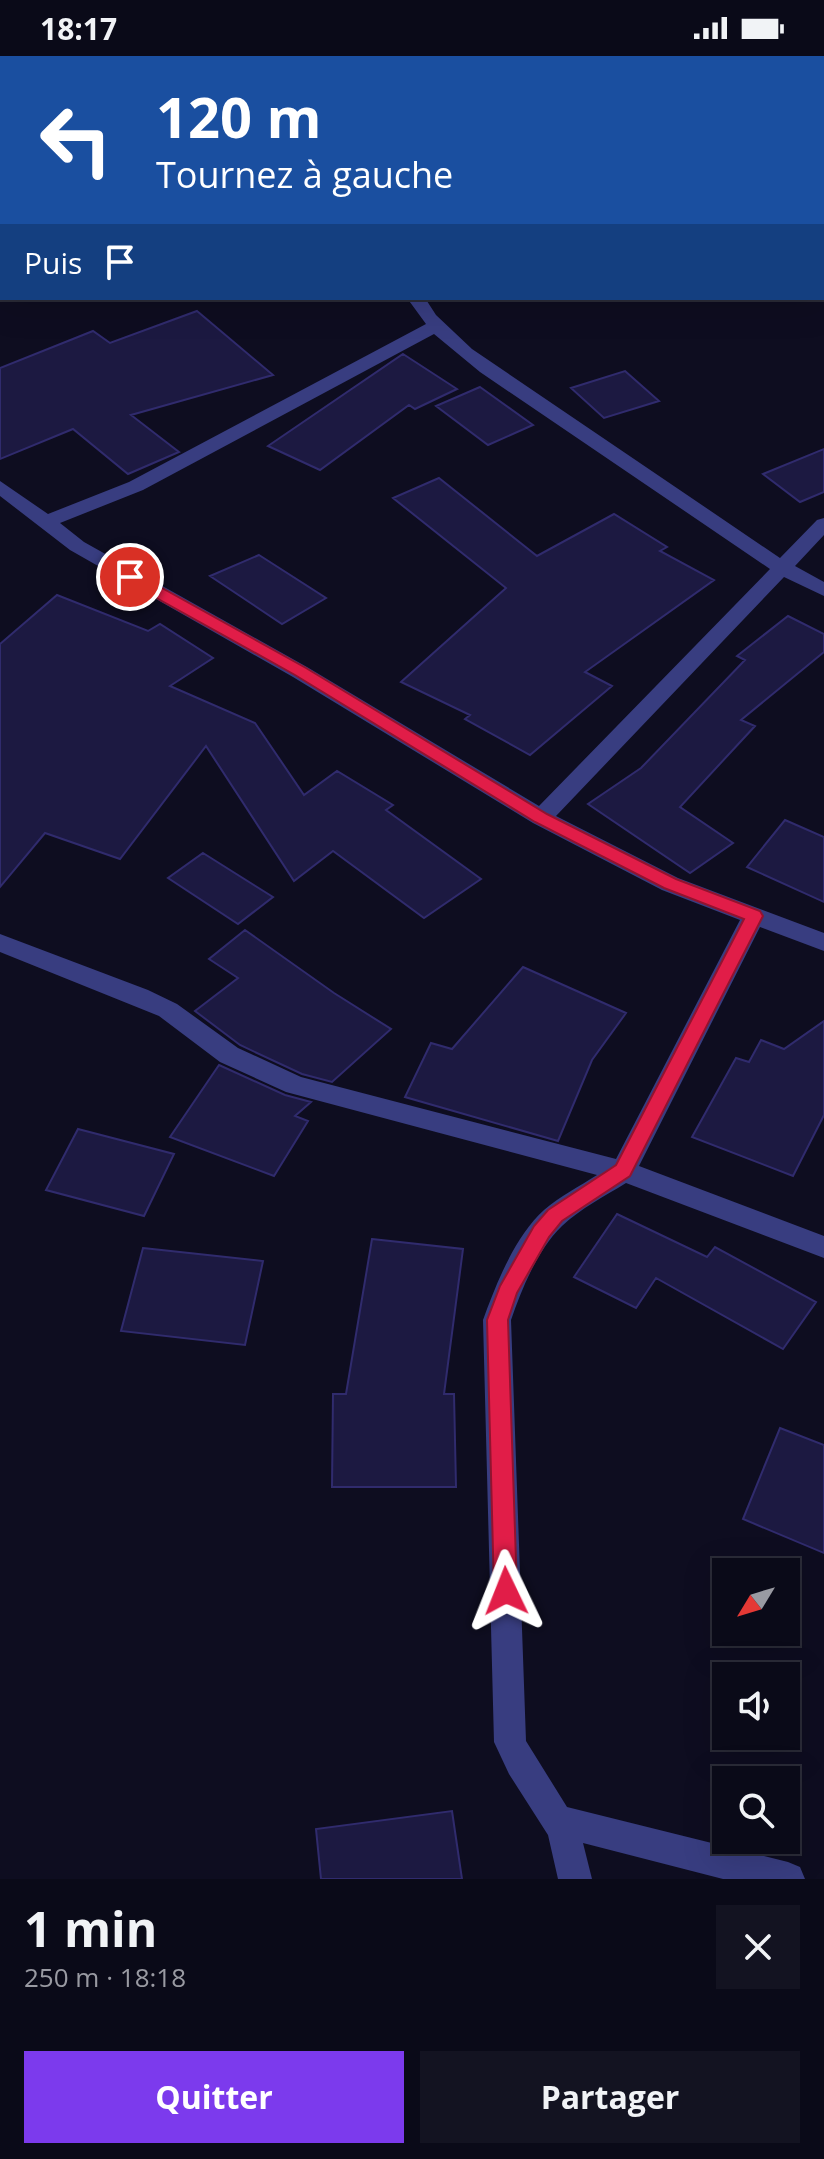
<!DOCTYPE html>
<html lang="fr">
<head>
<meta charset="utf-8">
<style>
  body { margin:0; font-family:"Open Sans",sans-serif; background:#131321; color:#f1f3f6; height:100vh; display:flex; flex-direction:column; font-size:30px; white-space:nowrap }
  * { box-sizing:border-box; margin:0 }
  p { font-size:26px; color:#999aa2 }
  .icon { flex:none; width:44px; height:44px; fill:none; stroke:currentColor; stroke-width:2; stroke-linecap:round; stroke-linejoin:round }
  .map { position:relative; height:1823px; overflow:hidden }
  .panel { display:flex; flex-direction:column; background:#0a0a18; flex:1 }
  .panel>* { flex:none }
  .guide { position:absolute; left:0px; top:0px; width:824px; height:244px; box-shadow:0 8px 32px #0002,0 0 0 2px #2a2b37; background:#1a4fa0; color:#fff; overflow:hidden }
  .needle { width:52px; rotate:232deg }
  .tools { position:absolute; left:712px; top:1502px; display:grid; gap:16px }
  .tools a { display:grid; place-items:center; width:88px; height:88px; border-radius:0px; background:#0a0a18; box-shadow:0 8px 32px #0002,0 0 0 2px #2a2b37; font-size:40px }
  .pin { position:absolute; display:grid; place-items:center; width:68px; height:68px; color:#fff; margin:-34px; border:4px solid #fff; border-radius:50%; box-shadow:0 2px 8px #0007 }
  .me { position:absolute; width:88px; margin:-44px; rotate:358deg; stroke-linejoin:round; filter:drop-shadow(0 0 6px #0008) }
  .turn { display:flex; align-items:center; gap:28px; height:168px; padding:0 24px; font-size:36px }
  .turn .icon { width:104px; height:104px; stroke-width:2.5 }
  .turn b { display:block; font-size:56px; line-height:68px }
  .then { display:flex; align-items:center; height:76px; padding:0 24px; background:#0003; gap:16px; font-size:30px }
  .round { display:grid; place-items:center; flex:none; width:84px; height:84px; border-radius:0px; background:#131321 }
  .head { display:flex; align-items:center; justify-content:space-between; height:136px; padding:0 24px }
  h1 { font-size:48px; font-weight:700; line-height:60px }
  .cta { display:flex; gap:16px; margin-top:auto; padding:16px 24px }
  .cta a { flex:1; height:92px; border-radius:0px; background:#7c3aed; color:#fff; font-size:32px; font-weight:700; line-height:92px; text-align:center }
  .cta a+a { background:#131321; color:#f1f3f6 }
  .status { display:flex; justify-content:space-between; align-items:center; height:56px; padding:0 40px; background:#0a0a18; direction:ltr }
  .status svg { height:22px; fill:currentColor }
  .map>svg:first-child { display:block }
</style>
</head>
<body>
<div class="status"><b>18:17</b><svg viewBox="0 0 49 12"><path d="M0 12V9h3v3zM5 12V6h3v6zM10 12V3h3v9zM15 12V0h3v12zM26 1h20v11H26zM47 4h2v5h-2z"/></svg></div>
<div class="map">
<svg width="824" height="1823" viewBox="0 0 824 1823">
  <rect width="100%" height="100%" fill="#0e0d20"/>
  <path fill="#1c1941" stroke="#302b6d" stroke-width="2" d="M197 255 273 319 131 359 179 396 128 418 73 373 0 403V312L93 275 110 287Z
    M403 298 457 333 415 353 409 349 320 414 268 390Z
    M625 315 659 345 604 362 571 332Z
    M480 331 533 369 488 389 436 350Z
    M824 393V436L800 446 763 418Z
    M439 422 537 500 614 458 667 491 660 495 714 524 585 616 612 630 530 699 465 663 470 659 401 626 506 532 393 442Z
    M259 499 326 542 282 568 210 520Z
    M57 539 148 575 160 568 213 602 170 630 255 667 304 739 337 715 393 749 386 754 481 823 424 862 333 795 294 825 206 690 120 803 45 777 0 831V588Z
    M788 560 824 578V596L741 664 755 670 680 751 733 787 690 817 588 748 641 712 745 604 737 600Z
    M785 764 824 781V846L747 811Z
    M203 797 273 841 238 868 168 822Z
    M245 874 334 937 391 973 332 1026 302 1018 240 989 195 955 238 922 209 903Z
    M523 911 626 957 592 1004 558 1085 405 1041 431 987 452 993Z
    M824 965V1059L793 1120 692 1081 736 1002 749 1006 761 984 784 993Z
    M219 1009 285 1039 311 1046 295 1060 308 1065 274 1120 170 1081Z
    M78 1073 174 1098 144 1160 46 1134Z
    M617 1158 707 1201 715 1191 816 1246 783 1293 656 1222 636 1252 574 1221Z
    M372 1183 463 1193 444 1338H454L456 1431H332L333 1338H346Z
    M143 1192 263 1205 245 1289 121 1275Z
    M780 1372 824 1389V1497L743 1463Z
    M452 1755 462 1823H321L316 1773Z"/>
  <g fill="none" stroke-linecap="round" stroke-linejoin="round">
    <path fill="#383d80" fill-rule="evenodd" d="M407 242H425L436 259 472 293 780 502 817 464 824 462V479L795 510 824 526V540L784 521 556 760 678 822 824 877V895L760 871 639 1110 824 1180V1202L626 1127C605 1140 580 1153 562 1170 538 1193 522 1232 511 1264L526 1685 567 1751 788 1806 800 1811 805 1823H723L583 1787 592 1823H558L548 1779 509 1718 494 1686 483 1264C496 1228 515 1180 544 1154 560 1140 580 1130 597 1119L286 1036 220 1006 159 960 0 896V878L148 934 177 948 238 992 301 1021 616 1103 740 864 662 834 533 767 293 621 70 494 0 440V425L48 458 129 426 426 268ZM434 278 480 316 770 513 539 750 307 611 84 486 60 467 143 434Z"/>
  </g>
  <path fill="#e11d48" stroke="#92132f" stroke-width="2" d="M124 517H135L306 612 547 758 676 823 760 855 763 860 630 1120 562 1165 549 1181 517 1237 508 1264 517 1535 514 1542 506 1545 498 1542 494 1535 487 1264 500 1230 534 1170 548 1154 616 1109 744 863 664 832 535 766 295 619 124 524Z"/>
</svg>
<div class="tools">
<a><svg class="needle" viewBox="-14 -14 28 28"><path d="M0-13l5 13h-10z" fill="#e53935"/><path d="M0 13l5-13h-10z" fill="#999aa2"/></svg></a>
<a><svg class="icon" aria-label="sound" viewBox="0 0 24 24"><path d="M4 9h4l5-4v14l-5-4H4zM17 9q2 3 0 6"/></svg></a>
<a><svg class="icon" aria-label="search" viewBox="0 0 24 24"><circle cx="10" cy="10" r="6"/><path d="M15 15l6 6"/></svg></a>
</div>
<div class="pin" style="left:130px;top:521px;background:#d93025"><svg class="icon" aria-label="arrive" viewBox="0 0 24 24"><path d="M6 21V4h12l-3 4 3 4H6"/></svg></div>
<svg class="me" style="left:506px;top:1535px" viewBox="-20 -20 40 40"><path d="M0-17L14 15 0 8-14 15z" fill="#e11d48" stroke="#fff" stroke-width="4"/></svg>
<div class="guide">
<div class="turn"><svg class="icon" aria-label="left" viewBox="0 0 24 24"><path d="M17 20v-9H6M10 6l-5 5 5 5"/></svg><div><b>120 m</b>Tournez à gauche</div></div>
<div class="then">Puis<svg class="icon" aria-label="arrive" viewBox="0 0 24 24"><path d="M6 21V4h12l-3 4 3 4H6"/></svg></div>
</div>
</div>
<section class="panel">
<div class="head"><div><h1>1 min</h1><p>250 m · 18:18</p></div><a class="round"><svg class="icon" aria-label="close" viewBox="0 0 24 24"><path d="M6 6l12 12M18 6L6 18"/></svg></a></div>
<div class="cta"><a>Quitter</a><a>Partager</a></div>
</section>
</body>
</html>
